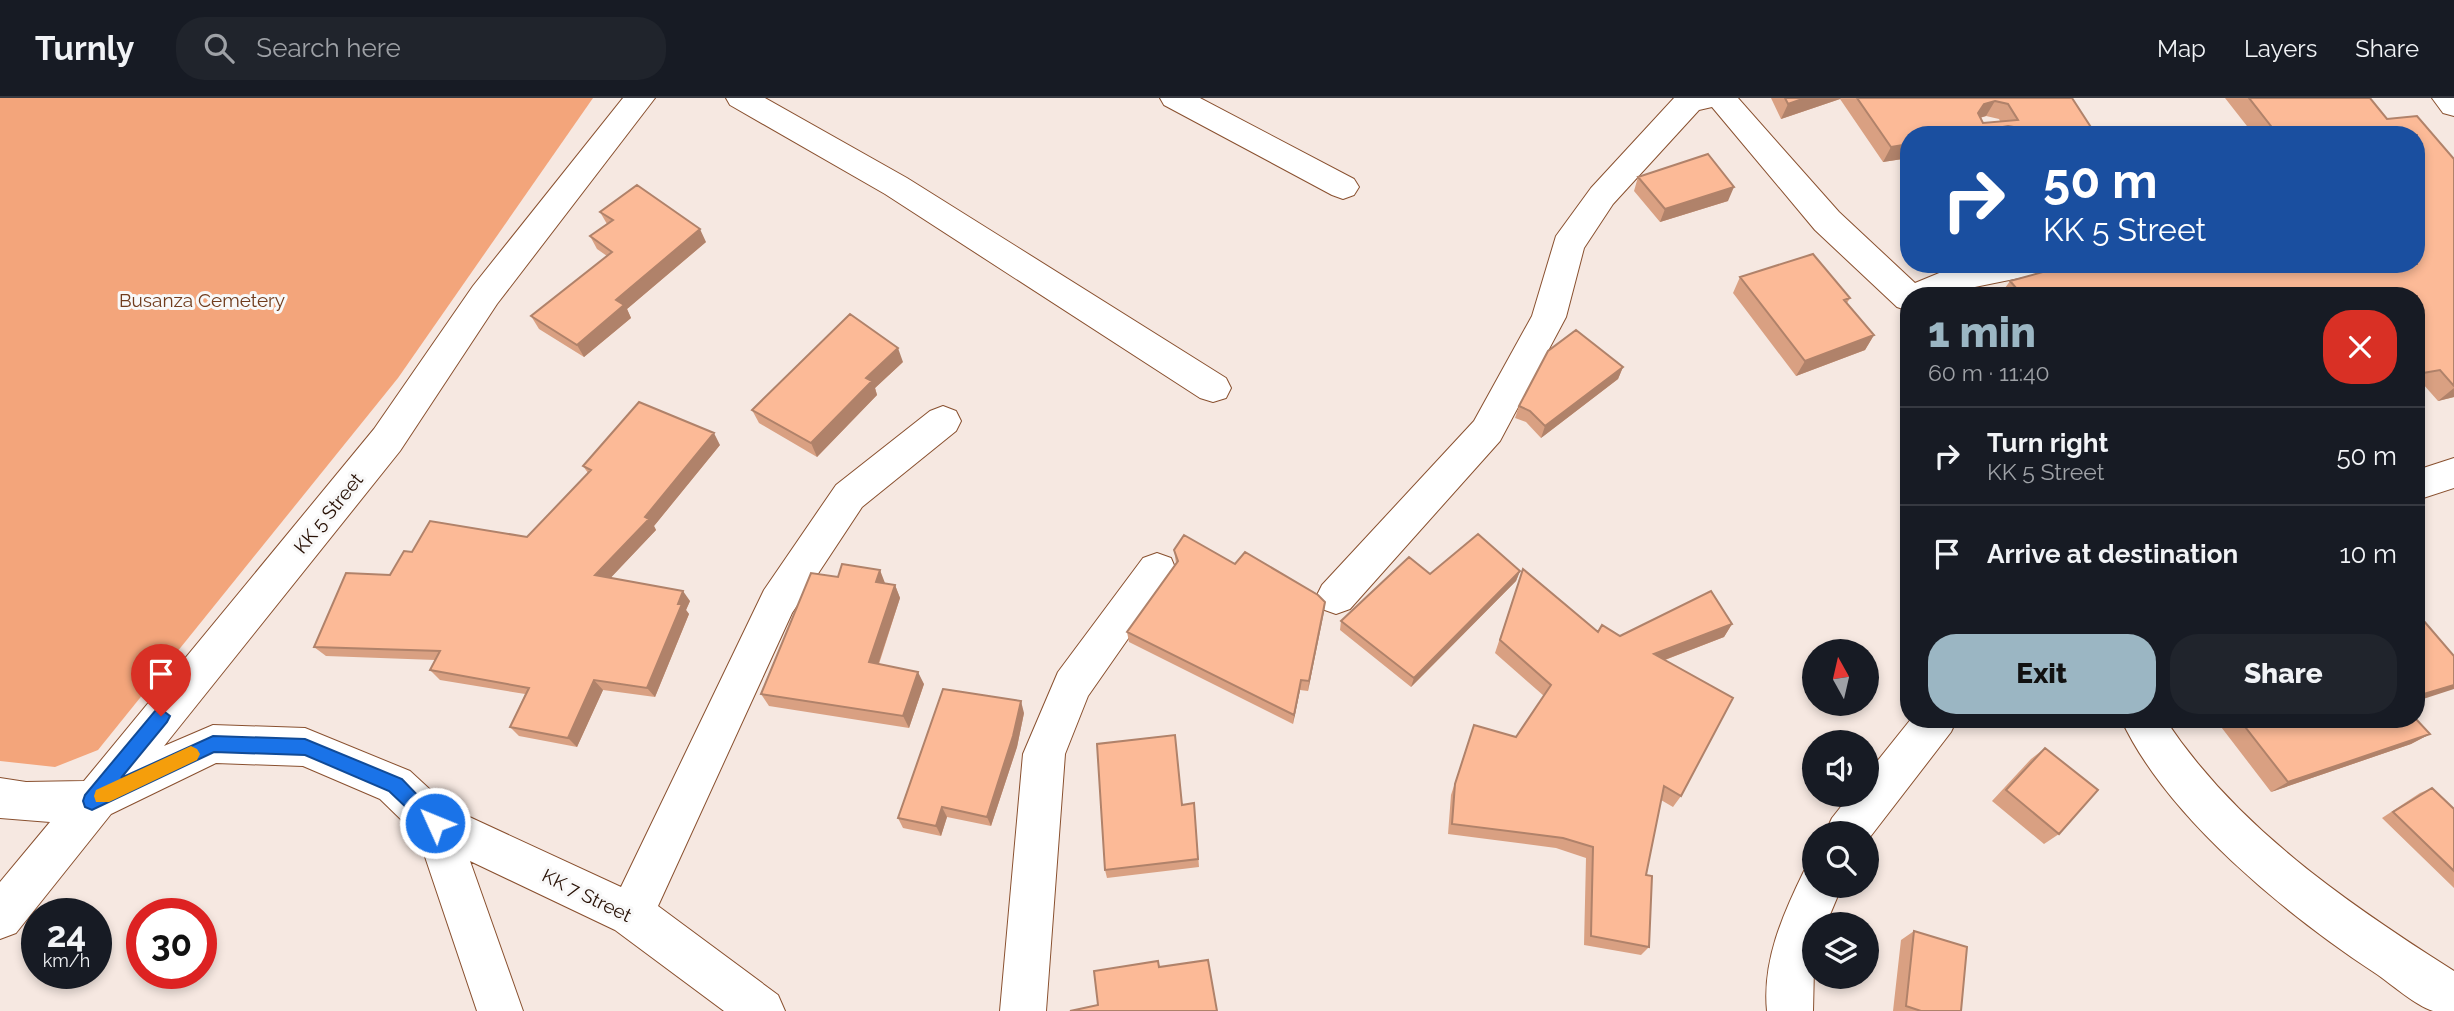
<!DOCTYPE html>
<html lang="en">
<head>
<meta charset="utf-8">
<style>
  body { margin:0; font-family:Raleway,sans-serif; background:#20242c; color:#f1f3f6; height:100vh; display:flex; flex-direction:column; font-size:26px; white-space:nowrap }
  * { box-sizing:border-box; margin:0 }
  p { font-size:23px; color:#9ea1a6 }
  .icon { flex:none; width:38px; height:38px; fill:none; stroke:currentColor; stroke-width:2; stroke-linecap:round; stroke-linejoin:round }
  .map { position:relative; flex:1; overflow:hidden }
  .drawer { position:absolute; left:1900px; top:189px; width:525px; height:441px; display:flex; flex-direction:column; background:#171b24; border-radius:28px; box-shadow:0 4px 10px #0003 }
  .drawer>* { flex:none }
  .guide { position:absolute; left:1900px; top:28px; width:525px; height:147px; border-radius:28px; box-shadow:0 4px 10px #0003; background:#1a4fa0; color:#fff; overflow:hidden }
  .needle { width:46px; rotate:352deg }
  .controls { position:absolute; left:1802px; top:541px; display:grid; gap:14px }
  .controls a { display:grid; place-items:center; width:77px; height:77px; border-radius:50%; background:#171b24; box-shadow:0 4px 10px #0003; font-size:35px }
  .speed { position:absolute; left:21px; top:800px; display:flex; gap:14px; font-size:35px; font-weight:700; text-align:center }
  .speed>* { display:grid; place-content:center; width:91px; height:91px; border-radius:50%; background:#171b24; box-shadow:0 4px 10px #0003; line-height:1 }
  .speed small { font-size:18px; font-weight:400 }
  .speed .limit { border:10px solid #d22; background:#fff; color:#111 }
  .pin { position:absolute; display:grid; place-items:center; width:60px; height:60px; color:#fff; margin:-72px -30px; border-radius:50% 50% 50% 0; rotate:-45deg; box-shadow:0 0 7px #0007 }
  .pin .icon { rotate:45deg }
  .me { position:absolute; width:77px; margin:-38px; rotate:314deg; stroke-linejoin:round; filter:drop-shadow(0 0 5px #0008) }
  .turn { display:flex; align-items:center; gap:24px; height:147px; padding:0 28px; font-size:32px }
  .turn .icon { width:91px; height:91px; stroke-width:2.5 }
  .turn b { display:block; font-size:49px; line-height:60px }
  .round { display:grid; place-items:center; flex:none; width:74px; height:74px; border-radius:28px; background:#20242c }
  .summary { display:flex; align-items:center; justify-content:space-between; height:119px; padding:0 28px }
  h1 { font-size:42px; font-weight:800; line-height:52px; color:#9bb6c3 }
  .button { display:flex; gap:14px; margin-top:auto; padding:14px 28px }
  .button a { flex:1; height:80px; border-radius:28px; background:#9bb6c3; color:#111; font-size:28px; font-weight:800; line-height:80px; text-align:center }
  .button a+a { background:#20242c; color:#f1f3f6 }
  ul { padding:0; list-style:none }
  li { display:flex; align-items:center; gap:21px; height:98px; padding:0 28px; border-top:2px solid #363941 }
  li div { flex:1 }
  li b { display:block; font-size:26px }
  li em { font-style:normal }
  header { display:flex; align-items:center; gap:42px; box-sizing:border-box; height:98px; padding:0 35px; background:#171b24; border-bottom:2px solid #363941 }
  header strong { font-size:33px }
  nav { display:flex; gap:38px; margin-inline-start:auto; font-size:24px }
  .search { width:490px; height:63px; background:#20242c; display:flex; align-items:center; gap:18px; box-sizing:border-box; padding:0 24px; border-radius:28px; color:#9ea1a6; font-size:26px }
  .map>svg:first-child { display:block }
</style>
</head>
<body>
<header>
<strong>Turnly</strong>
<div class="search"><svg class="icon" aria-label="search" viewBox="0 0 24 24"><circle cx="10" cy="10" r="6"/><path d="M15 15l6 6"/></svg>Search here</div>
<nav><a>Map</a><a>Layers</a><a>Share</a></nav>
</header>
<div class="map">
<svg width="2454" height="913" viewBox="0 0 2454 913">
  <rect width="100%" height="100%" fill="#f6e8e1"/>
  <path fill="#f3a57b" d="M0 0H593L398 280 98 652 55 669 0 663Z"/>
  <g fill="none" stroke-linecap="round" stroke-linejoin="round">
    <defs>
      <path id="minor" d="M623 0H655L497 206 400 353 164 648 213 627 305 630 410 673 450 710 621 789 764 492 836 387 930 313 943 308 956 313 961 323 956 333 862 409 792 515 658 808 778 897 785 913H724L615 832 470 763 523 913H477L418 738 380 701 303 668 216 665 111 716 16 835 0 841V784L50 724 0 720V680L26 684 84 683 374 331 473 188Z
        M726 0H765L907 80 1226 280 1231 290 1226 300 1213 304 1200 300 885 96 730 7Z
        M1160 0H1200L1354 81 1359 89 1354 97 1343 101 1332 97 1164 7Z
        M1674 0H1738L1839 114 1915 185 1961 166H2049L2044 175 1970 190 1953 198H1909V213L1897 209 1815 132 1712 9 1699 12 1613 106 1584 150 1566 219 1500 343 1350 511 1336 516 1322 511 1316 499 1322 487 1474 323 1532 218 1556 138 1591 90Z
        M2432 0H2454V18L2443 15Z
        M2454 360V390L2417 402V372Z
        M1157 455 1171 460 1176 472 1088 598 1065 656 1046 913H1000L1023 656 1058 574 1143 460Z
        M1911 621H1957L1951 634 1867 743V735H1825L1832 720 1851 696H1867V676Z
        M2121 621H2165C2236 729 2347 805 2454 873V913C2448 913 2439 913 2433 913 2416 908 2390 885 2375 875 2287 817 2166 719 2121 621Z
        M1815 769V788H1842L1826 826H1815L1813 913H1767C1762 863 1783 816 1804 773Z"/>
    </defs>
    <use href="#minor" stroke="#89502f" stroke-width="2"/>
    <use href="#minor" fill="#fff" fill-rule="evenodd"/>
  </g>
  <path fill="#d9a082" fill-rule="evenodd" d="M1771 0H2072L2096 37H1909V60L1883 64 1840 1 1781 21ZM1986 18 1999 21 2000 23 1983 25 1980 20Z
    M2225 0H2370L2387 21 2417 18 2454 61V299L2438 303 2423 286 2417 287V198L2000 197 2010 183 2072 166H2417V37H2254Z
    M1638 79 1728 103 1660 124 1634 93Z
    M600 114 706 144 627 211 631 220 584 259 539 231 531 218 607 158 597 151 590 138 607 126Z
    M1740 179 1850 200 1847 205 1874 237 1865 252 1796 278 1733 195Z
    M903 264 875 290 877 297 817 359 759 325 752 312Z
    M1623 269 1618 281 1541 340 1526 324 1515 320 1519 308Z
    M720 347 654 428 656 432 610 480 690 503 686 512 689 516 655 599 603 592 577 649 519 638 510 629 525 596 440 582 430 572 435 562 326 558 314 549 412 454 527 439 588 375 583 368Z
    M1174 452 1235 466 1325 504 1308 593 1300 592 1293 626 1129 544 1127 534 1176 465Z
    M1523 471 1598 534 1620 538 1732 526 1724 539 1665 562 1681 698 1673 709 1661 702 1646 777 1649 849 1641 857 1584 847 1586 760 1556 750 1448 736 1451 697 1474 627 1516 639 1544 598 1495 555Z
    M1520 473 1516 483 1411 589 1340 532 1341 523 1430 476Z
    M885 485V486L895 487 900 500 879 566 924 586 909 630 769 608 761 596Z
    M1024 615 1017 649 991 728 947 719 941 738 903 730 898 720Z
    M2215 621H2416L2430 636 2411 646 2271 694Z
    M2045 650 2059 736 2044 746 1992 703 2031 661Z
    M2432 690 2454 711V790L2382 720 2420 695Z
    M1194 705 1199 769 1107 780 1105 772Z
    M1914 833 1961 913H1893L1901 842Z"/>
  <path fill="#b0826a" d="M1805 0H1841L1840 1 1781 21 1788 6Z
    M1995 3 1986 18 1975 21 1978 15 1984 6Z
    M2008 28 2003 37H1960Z
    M1909 46V60L1883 64 1891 49Z
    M1734 89 1728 103 1660 124 1665 111Z
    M700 131 706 144 627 211 631 220 584 259 577 247 616 202Z
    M1874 237 1865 252 1796 278 1805 263Z
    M898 250 903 264 875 290 877 297 817 359 811 345 866 280Z
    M1623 269 1618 281 1541 340 1545 328Z
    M2454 290V299L2438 303Z
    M714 335 720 347 654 428 656 432 603 488 595 477 645 419Z
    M880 472 885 485 881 497 876 484Z
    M1520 473 1516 483 1411 589 1414 580Z
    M895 487 900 500 875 576 869 564Z
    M683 493 690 503 686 512 689 516 655 599 647 590Z
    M1325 504 1324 514 1308 593 1309 583Z
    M1732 526 1724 539 1646 569 1654 556Z
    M918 574 924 586 909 630 903 618Z
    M594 582 603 592 577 649 568 640Z
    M1301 582 1300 592 1293 626 1294 617Z
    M2454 587V591L2417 603V598Z
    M1021 603 1024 615 1017 649 991 728 987 719Z
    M2430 636 2411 646 2271 694 2288 684Z
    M942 709 947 719 941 738 936 728Z"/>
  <path fill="#fcba97" stroke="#b0826a" stroke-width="2" fill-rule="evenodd" d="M1785 0H1805L1788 6Z
    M1857 0H2072L2096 37H2024L2019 30 2008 28 1960 37H1909V46L1891 49ZM1995 3 2008 6 2018 22 1983 25 1978 15 1984 6Z
    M2249 0H2370L2387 21 2417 18 2454 61V288L2440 272 2417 276V198H2023L2010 183 2072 166H2417V37H2278Z
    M1708 56 1734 89 1665 111 1638 79Z
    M637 87 700 131 616 202 624 207 577 247 531 218 612 154 590 138 613 122 600 114Z
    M1813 156 1850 200 1844 202 1874 237 1805 263 1740 179Z
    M850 216 898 250 866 280 872 283 811 345 752 312Z
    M1576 232 1623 269 1545 328 1530 313 1519 308 1548 253Z
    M639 304 714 335 645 419 649 421 595 477 683 493 678 506H682L647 590 594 582 568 640 510 629 529 590 430 572 440 553 314 549 346 475 390 477 404 453 412 454 430 423 527 439 591 372 583 368Z
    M1478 436 1520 473 1414 580 1341 523 1409 459 1430 476Z
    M1184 437 1235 466 1245 454 1318 497 1325 504 1309 583 1301 582 1294 617 1127 534 1178 463 1174 452Z
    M842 466 880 472 876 484 895 487 869 564 918 574 903 618 761 596 811 475 838 479Z
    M1523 471 1598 534 1602 527 1620 538 1711 493 1732 526 1654 556 1733 600 1681 698 1664 688 1646 777 1652 778 1649 849 1591 838 1593 749 1563 740 1452 726 1455 686 1474 627 1516 639 1551 587 1500 542Z
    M2417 515 2454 558V587L2417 598Z
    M943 591 1021 603 1013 638 987 719 942 709 936 728 898 720Z
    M2239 621H2416L2430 636 2288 684Z
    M1175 637 1182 707 1194 705 1198 761 1105 772 1097 646Z
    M2045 650 2098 692 2059 736 2006 692Z
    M2432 690 2454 711V773L2393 714Z
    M1914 833 1967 849 1961 913H1921L1906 908Z
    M1208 862 1217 913H1070L1098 907 1094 873 1158 863 1159 869Z"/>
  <path fill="#1a73e8" stroke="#114b97" stroke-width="2" d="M161 611 170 618 167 624 121 680 213 638 305 641 402 681 444 725 441 731 435 733 429 731 389 693 305 657 214 654 98 709 92 712 85 709 83 703 85 697 155 613Z"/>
  <path fill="#f59e0b" d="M191 648 197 651 200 656 197 662 109 704H96L94 698 96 692Z"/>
  <g text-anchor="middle" stroke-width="6" stroke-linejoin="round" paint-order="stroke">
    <g font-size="19" fill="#703c1d" stroke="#f8f8f8">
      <text x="202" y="209">Busanza Cemetery</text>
    </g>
    <g font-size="19" fill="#271004" stroke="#f8f8f8">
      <text transform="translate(328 415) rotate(-51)" y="7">KK 5 Street</text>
      <text transform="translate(587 797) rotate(26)" y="7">KK 7 Street</text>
    </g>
  </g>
</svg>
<div class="controls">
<a><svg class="needle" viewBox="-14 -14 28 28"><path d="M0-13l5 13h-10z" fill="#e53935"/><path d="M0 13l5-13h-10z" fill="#9ea1a6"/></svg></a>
<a><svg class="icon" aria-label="sound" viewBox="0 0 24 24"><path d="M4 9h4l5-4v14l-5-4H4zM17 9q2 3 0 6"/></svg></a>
<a><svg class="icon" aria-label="search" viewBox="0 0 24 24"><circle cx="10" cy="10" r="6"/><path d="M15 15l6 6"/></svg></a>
<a><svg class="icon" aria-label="layers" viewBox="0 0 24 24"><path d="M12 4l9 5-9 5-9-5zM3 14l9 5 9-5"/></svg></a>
</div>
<div class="speed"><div>24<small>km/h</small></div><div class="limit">30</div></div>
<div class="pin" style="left:161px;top:618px;background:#d93025"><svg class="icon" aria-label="arrive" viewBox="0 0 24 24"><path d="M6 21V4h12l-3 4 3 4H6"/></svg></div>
<svg class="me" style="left:435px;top:725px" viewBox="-20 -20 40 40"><circle r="17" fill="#1a73e8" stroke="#fff" stroke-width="3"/><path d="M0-11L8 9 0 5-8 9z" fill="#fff"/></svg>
<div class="guide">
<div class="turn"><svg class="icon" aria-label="right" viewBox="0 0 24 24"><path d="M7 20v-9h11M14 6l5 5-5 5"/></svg><div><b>50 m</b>KK 5 Street</div></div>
</div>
<section class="drawer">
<div class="summary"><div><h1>1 min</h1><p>60 m · 11:40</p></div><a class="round" style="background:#d93025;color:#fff"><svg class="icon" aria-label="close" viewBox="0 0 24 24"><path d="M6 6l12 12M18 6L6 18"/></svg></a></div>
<ul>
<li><svg class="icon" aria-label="right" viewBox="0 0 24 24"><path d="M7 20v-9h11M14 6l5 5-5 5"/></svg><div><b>Turn right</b><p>KK 5 Street</p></div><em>50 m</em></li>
<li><svg class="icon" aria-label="arrive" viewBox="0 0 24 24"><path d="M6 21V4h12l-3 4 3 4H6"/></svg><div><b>Arrive at destination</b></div><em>10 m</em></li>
</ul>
<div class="button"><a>Exit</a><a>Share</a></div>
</section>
</div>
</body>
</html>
